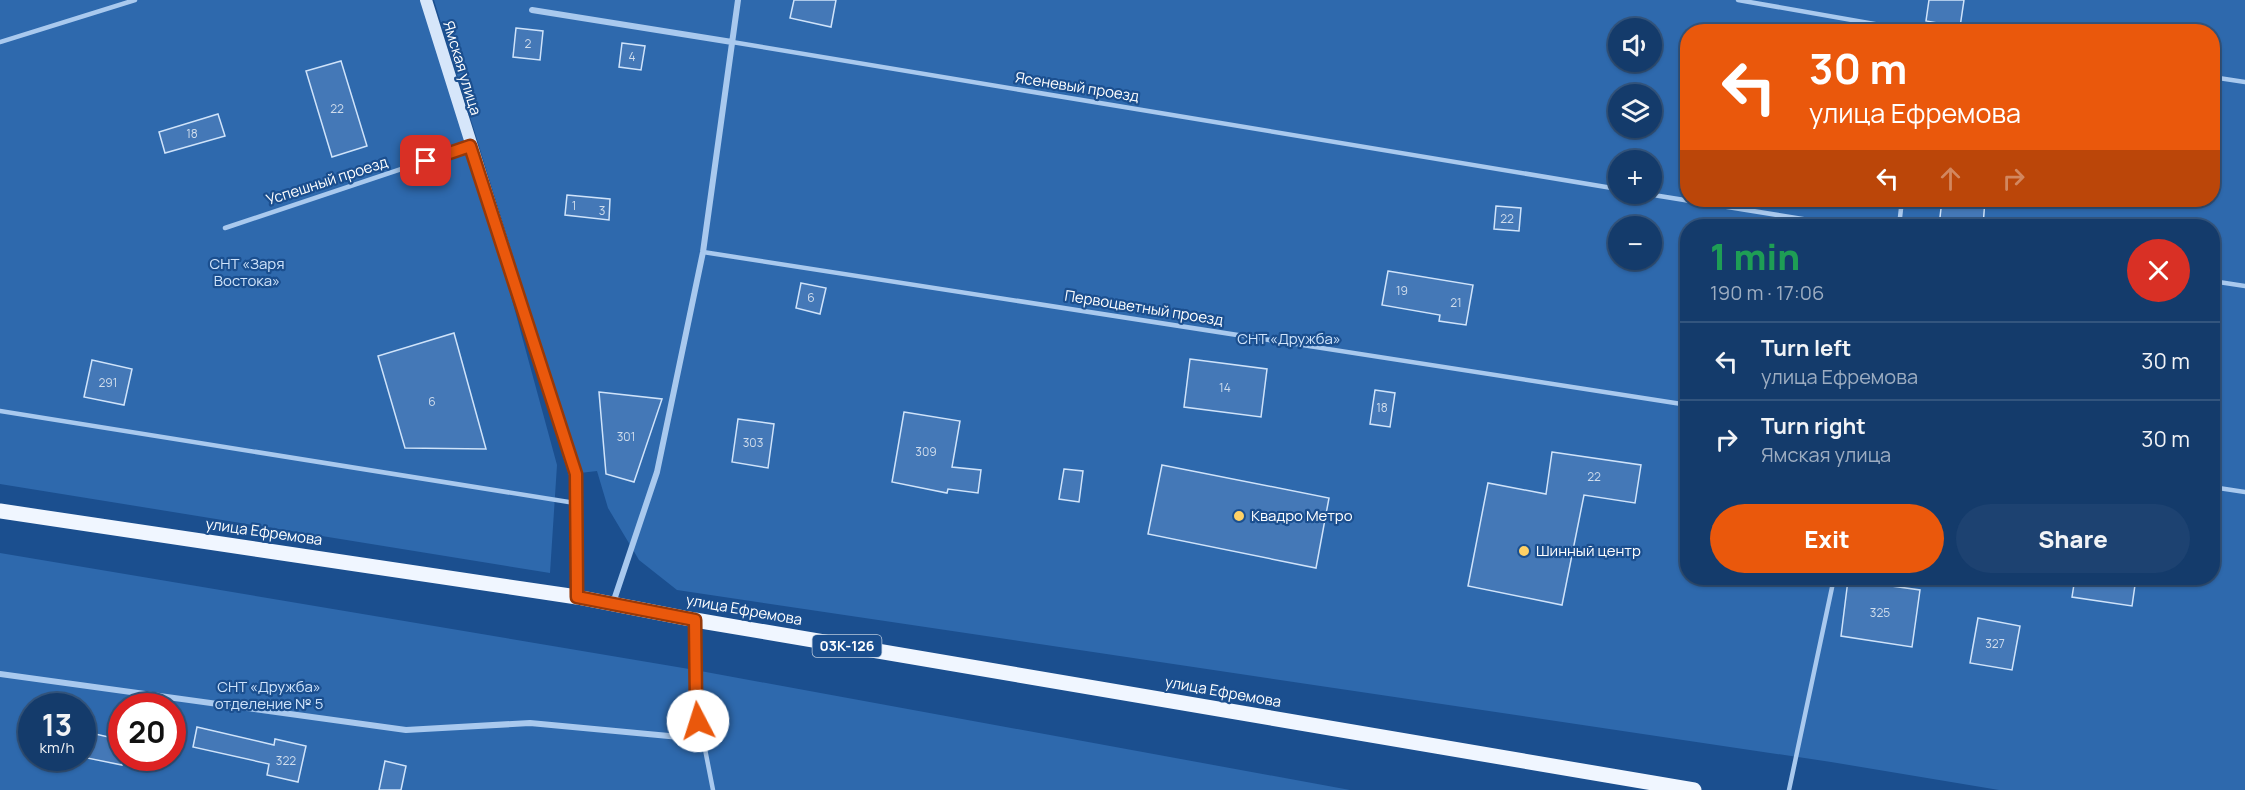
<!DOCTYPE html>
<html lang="en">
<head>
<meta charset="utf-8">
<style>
  body { margin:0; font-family:Manrope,sans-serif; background:#1d4271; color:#f1f3f6; height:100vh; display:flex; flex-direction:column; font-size:22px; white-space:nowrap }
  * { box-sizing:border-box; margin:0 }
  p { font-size:20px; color:#9dadc1 }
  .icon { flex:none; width:33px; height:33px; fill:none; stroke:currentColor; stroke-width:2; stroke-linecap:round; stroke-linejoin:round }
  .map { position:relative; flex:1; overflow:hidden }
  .panel { position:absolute; left:1680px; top:219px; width:540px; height:366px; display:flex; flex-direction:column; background:#143b6b; border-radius:24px; box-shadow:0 2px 4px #0004,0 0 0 2px #33557e }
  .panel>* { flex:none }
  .guide { position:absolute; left:1680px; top:24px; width:540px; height:183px; border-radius:24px; box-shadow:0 2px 4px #0004,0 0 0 2px #33557e; background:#ea580c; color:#fff; overflow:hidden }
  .controls { position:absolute; left:1608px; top:18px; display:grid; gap:12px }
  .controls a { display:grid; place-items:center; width:54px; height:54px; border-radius:50%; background:#143b6b; box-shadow:0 2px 4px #0004,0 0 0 2px #33557e; font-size:30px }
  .speed { position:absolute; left:18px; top:693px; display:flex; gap:12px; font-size:30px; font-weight:700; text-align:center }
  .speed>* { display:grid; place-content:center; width:78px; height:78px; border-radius:50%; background:#143b6b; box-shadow:0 2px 4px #0004,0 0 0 2px #33557e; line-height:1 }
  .speed small { font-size:15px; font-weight:400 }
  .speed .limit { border:9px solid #d22; background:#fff; color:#111 }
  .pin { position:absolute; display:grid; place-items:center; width:51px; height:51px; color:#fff; margin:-26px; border-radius:12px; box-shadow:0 3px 9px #0006 }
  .me { position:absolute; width:66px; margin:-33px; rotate:355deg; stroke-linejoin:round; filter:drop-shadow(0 0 4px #0008) }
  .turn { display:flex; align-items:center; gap:21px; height:126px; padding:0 30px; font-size:27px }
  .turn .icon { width:78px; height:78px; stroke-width:2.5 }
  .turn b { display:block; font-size:42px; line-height:51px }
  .lanes { display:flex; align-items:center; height:57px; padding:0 30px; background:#0003; justify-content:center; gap:30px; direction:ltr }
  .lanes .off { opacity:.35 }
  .round { display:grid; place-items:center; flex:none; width:63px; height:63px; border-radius:32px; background:#1d4271 }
  .head { display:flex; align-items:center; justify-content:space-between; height:102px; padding:0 30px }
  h1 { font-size:36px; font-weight:800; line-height:45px; color:#1e9e55 }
  .action { display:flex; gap:12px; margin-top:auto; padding:12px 30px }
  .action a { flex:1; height:69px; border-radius:36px; background:#ea580c; color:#fff; font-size:24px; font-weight:800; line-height:69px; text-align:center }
  .action a+a { background:#1d4271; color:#f1f3f6 }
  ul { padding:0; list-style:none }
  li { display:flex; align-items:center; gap:18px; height:78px; padding:0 30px; border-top:2px solid #33557e }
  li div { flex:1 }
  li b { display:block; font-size:22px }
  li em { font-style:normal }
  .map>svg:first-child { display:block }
</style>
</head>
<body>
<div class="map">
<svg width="2245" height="790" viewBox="0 0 2245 790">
  <rect width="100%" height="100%" fill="#1b4f8f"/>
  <path fill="#2e69ad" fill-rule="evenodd" d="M0 0H426L470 146 557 465 550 573 0 484Z
    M434 0H2245V790H1999L1831 762 677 590 639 560 608 508 597 471 580 473ZM1618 28H1652V62H1618ZM1688 32H2212V200H1688ZM1618 94H1652V128H1618ZM1618 160H1652V194H1618ZM1618 226H1652V260H1618ZM1688 226H2212V578H1688Z
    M0 553 695 670 1350 790H0ZM32 706H82V758H32ZM122 706H172V758H122Z"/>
  <path fill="#4478b7" stroke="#cfe3fa" stroke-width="1.5" d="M794 0H836L831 27 790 18Z
    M1929 0H1964L1960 27 1926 21Z
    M516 28 543 31 540 60 513 57Z
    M622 43 645 46 641 70 619 67Z
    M341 61 367 146 332 157 306 71Z
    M218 114 225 136 165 153 159 132Z
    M567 195 610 199 609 220 565 215Z
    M1942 200H1985L1983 226H1939Z
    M1496 206 1521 208 1519 231 1494 229Z
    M1388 271 1473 285 1466 325 1439 321 1440 315 1382 305Z
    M801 283 826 288 820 314 796 308Z
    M454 333 486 449 405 448 378 356Z
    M1190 359 1267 369 1261 417 1184 407Z
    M92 360 132 369 124 405 84 397Z
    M1375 390 1395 393 1390 427 1370 424Z
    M599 392 662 399 634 482 606 474Z
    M904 412 960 421 952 467 981 470 978 493 948 489 947 493 892 482Z
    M738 419 774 424 768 468 732 462Z
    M1552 452 1641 465 1635 503 1584 495 1562 605 1468 586 1488 483 1546 494Z
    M1162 465 1329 498 1316 568 1148 534Z
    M1064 469 1083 471 1079 502 1059 499Z
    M2075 578H2136L2132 606 2072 597Z
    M1848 580 1920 590 1912 647 1841 636Z
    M1978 618 2020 626 2012 670 1970 663Z
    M197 727 274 745 275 739 306 746 298 782 267 775 269 764 193 747Z
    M82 731 122 740V765L82 757Z
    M385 761 406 766 401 790H379Z"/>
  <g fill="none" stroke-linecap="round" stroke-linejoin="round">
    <path stroke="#a9c9ee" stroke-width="4.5" d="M1738 0 1920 32
      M0 42 135 0
      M732 42 1618 189
      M2212 77 2245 82
      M1647 194 1846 226
      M1899 226 1902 200
      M225 228 470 146
      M703 252 1688 405
      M2212 281 2245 286
      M0 411 575 503
      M2212 487 2245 492
      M695 623 696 703 713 790
      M1789 790 1834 578"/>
    <path stroke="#a9c9ee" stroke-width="6" d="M532 10 732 42
      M613 603 657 472 703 252 738 0
      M0 674 406 730 530 723 701 739"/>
    <path stroke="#d6e6fa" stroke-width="12" d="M426 0 575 474 577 597"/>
    <path stroke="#f0f6ff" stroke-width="15" d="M0 511 577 597 695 620 1694 790"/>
  </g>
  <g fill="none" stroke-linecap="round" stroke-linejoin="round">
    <defs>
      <path id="route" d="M426 161 470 146 576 474 577 597 695 620 696 703 698 721"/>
    </defs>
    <use href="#route" stroke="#983908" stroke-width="15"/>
    <use href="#route" stroke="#ea580c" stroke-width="10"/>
  </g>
  <g fill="#ffd166" stroke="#1b4f8f" stroke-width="2">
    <circle cx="1239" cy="516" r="6"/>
    <circle cx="1524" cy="551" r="6"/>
  </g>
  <g text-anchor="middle" stroke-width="4.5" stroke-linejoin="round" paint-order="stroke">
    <g font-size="12" fill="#d0dded">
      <text x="528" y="48">2</text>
      <text x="632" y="61">4</text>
      <text x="337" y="113">22</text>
      <text x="192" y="138">18</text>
      <text x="574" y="210">1</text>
      <text x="602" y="215">3</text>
      <text x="1507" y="223">22</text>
      <text x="1402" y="295">19</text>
      <text x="811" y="302">6</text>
      <text x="1456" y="307">21</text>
      <text x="108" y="387">291</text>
      <text x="1225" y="392">14</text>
      <text x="432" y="406">6</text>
      <text x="1382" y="412">18</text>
      <text x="626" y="441">301</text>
      <text x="753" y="447">303</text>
      <text x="926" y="456">309</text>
      <text x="1594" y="481">22</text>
      <text x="1880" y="617">325</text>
      <text x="1995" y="648">327</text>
      <text x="286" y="765">322</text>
    </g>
    <rect fill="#1b4f8f" stroke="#bbcadd" stroke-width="1.5" x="812.5" y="635" width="69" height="22" rx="4.5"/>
    <g font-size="14" font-weight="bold" fill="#fff">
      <text x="847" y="651">03К-126</text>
    </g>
    <g font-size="15" fill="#fff" stroke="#1b4f8f">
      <text transform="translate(462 68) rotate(73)" y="5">Ямская улица</text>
      <text transform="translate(1077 87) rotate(9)" y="5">Ясеневый проезд</text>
      <text transform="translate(327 181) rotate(-18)" y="5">Успешный проезд</text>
      <text transform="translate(1144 308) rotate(9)" y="5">Первоцветный проезд</text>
      <text transform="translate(264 532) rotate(8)" y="5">улица Ефремова</text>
      <text transform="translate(744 610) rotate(10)" y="5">улица Ефремова</text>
      <text transform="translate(1223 692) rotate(10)" y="5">улица Ефремова</text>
    </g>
    <g font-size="15" fill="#cfe3fa" stroke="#1b4f8f">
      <text x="247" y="269">СНТ «Заря<tspan x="247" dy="17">Востока»</tspan></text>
      <text x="1289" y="344">СНТ «Дружба»</text>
      <text x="269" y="692">СНТ «Дружба»<tspan x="269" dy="17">отделение № 5</tspan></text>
    </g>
    <g font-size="15" fill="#fff" stroke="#1b4f8f" text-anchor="start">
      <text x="1251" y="521">Квадро Метро</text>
      <text x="1536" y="556">Шинный центр</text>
    </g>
  </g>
</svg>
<div class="controls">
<a><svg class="icon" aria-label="sound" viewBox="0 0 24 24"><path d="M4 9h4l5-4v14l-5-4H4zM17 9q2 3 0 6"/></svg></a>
<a><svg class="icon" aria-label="layers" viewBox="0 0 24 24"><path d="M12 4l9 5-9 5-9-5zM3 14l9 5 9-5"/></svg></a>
<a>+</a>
<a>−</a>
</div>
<div class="speed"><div>13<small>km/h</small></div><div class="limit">20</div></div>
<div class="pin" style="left:426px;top:161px;background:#d93025"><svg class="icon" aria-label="arrive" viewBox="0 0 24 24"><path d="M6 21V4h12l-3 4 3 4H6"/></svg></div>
<svg class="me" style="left:698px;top:721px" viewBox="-20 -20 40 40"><circle r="19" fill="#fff"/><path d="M0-13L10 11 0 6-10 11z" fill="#ea580c"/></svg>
<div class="guide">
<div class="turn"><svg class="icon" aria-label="left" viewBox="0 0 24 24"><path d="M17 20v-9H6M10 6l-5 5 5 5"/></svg><div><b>30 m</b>улица Ефремова</div></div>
<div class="lanes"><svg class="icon" aria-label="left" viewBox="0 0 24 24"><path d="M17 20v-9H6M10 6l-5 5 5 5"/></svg><svg class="icon off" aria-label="ahead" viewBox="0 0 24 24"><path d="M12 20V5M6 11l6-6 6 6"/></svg><svg class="icon off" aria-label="right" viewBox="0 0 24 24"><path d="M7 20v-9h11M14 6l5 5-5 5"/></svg></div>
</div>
<section class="panel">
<div class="head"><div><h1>1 min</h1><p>190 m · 17:06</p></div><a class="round" style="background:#d93025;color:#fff"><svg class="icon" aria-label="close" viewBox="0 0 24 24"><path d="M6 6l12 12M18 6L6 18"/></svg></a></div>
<ul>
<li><svg class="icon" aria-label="left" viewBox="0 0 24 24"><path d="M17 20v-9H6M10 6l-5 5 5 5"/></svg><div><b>Turn left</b><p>улица Ефремова</p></div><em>30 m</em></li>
<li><svg class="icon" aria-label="right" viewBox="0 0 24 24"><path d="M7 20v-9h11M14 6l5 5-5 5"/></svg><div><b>Turn right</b><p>Ямская улица</p></div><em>30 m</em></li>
</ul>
<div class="action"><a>Exit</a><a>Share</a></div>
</section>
</div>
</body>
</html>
